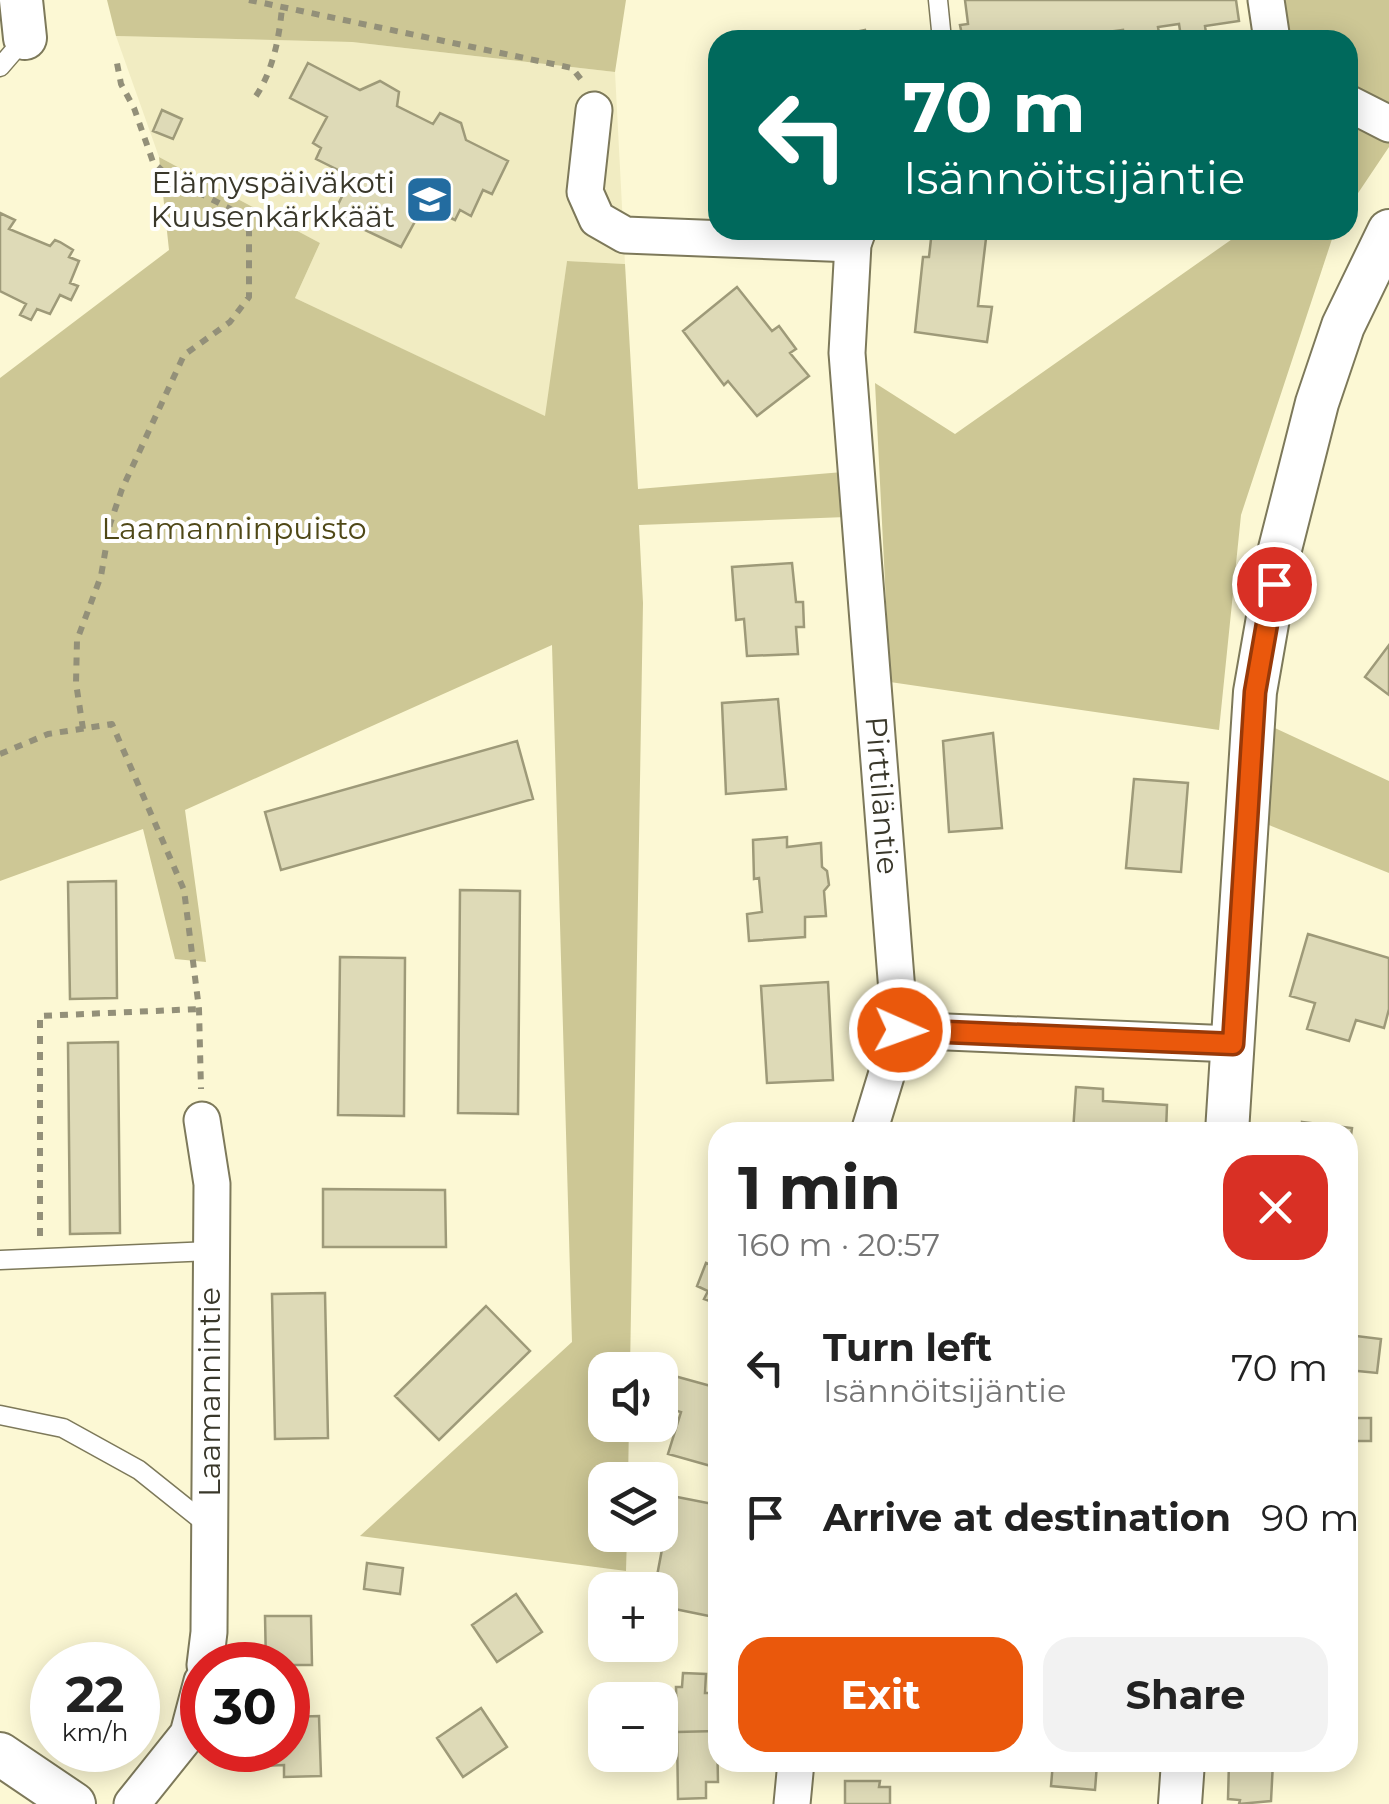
<!DOCTYPE html>
<html lang="en">
<head>
<meta charset="utf-8">
<style>
  body { margin:0; font-family:Montserrat,sans-serif; background:#f2f2f2; color:#222; height:100vh; display:flex; flex-direction:column; font-size:38px; white-space:nowrap }
  * { box-sizing:border-box; margin:0 }
  p { font-size:32px; color:#767676 }
  .icon { flex:none; width:55px; height:55px; fill:none; stroke:currentColor; stroke-width:2; stroke-linecap:round; stroke-linejoin:round }
  .map { position:relative; flex:1; overflow:hidden }
  .sheet { position:absolute; left:708px; top:1122px; width:650px; height:650px; display:flex; flex-direction:column; background:#fff; border-radius:30px; box-shadow:0 5px 25px #0003 }
  .sheet>* { flex:none }
  .hud { position:absolute; left:708px; top:30px; width:650px; height:210px; border-radius:30px; box-shadow:0 5px 25px #0003; background:#00695c; color:#fff; overflow:hidden }
  .tools { position:absolute; left:588px; top:1352px; display:grid; gap:20px }
  .tools a { display:grid; place-items:center; width:90px; height:90px; border-radius:20px; background:#fff; box-shadow:0 5px 25px #0003; font-size:50px }
  .speed { position:absolute; left:30px; top:1642px; display:flex; gap:20px; font-size:50px; font-weight:700; text-align:center }
  .speed>* { display:grid; place-content:center; width:130px; height:130px; border-radius:50%; background:#fff; box-shadow:0 5px 25px #0003; line-height:1 }
  .speed small { font-size:25px; font-weight:400 }
  .speed .limit { border:15px solid #d22; background:#fff; color:#111 }
  .pin { position:absolute; display:grid; place-items:center; width:85px; height:85px; color:#fff; margin:-42px; border:5px solid #fff; border-radius:50%; box-shadow:0 2px 10px #0007 }
  .me { position:absolute; width:110px; margin:-55px; rotate:92deg; stroke-linejoin:round; filter:drop-shadow(0 0 8px #0008) }
  .turn { display:flex; align-items:center; gap:35px; height:210px; padding:0 30px; font-size:45px }
  .turn .icon { width:130px; height:130px; stroke-width:2.5 }
  .turn b { display:block; font-size:70px; line-height:85px }
  .round { display:grid; place-items:center; flex:none; width:105px; height:105px; border-radius:30px; background:#f2f2f2 }
  .summary { display:flex; align-items:center; justify-content:space-between; height:170px; padding:0 30px }
  h1 { font-size:60px; font-weight:700; line-height:75px }
  .action { display:flex; gap:20px; margin-top:auto; padding:20px 30px }
  .action a { flex:1; height:115px; border-radius:30px; background:#ea580c; color:#fff; font-size:40px; font-weight:700; line-height:115px; text-align:center }
  .action a+a { background:#f2f2f2; color:#222 }
  ul { padding:0; list-style:none }
  li { display:flex; align-items:center; gap:30px; height:150px; padding:0 30px }
  li div { flex:1 }
  li b { display:block; font-size:38px }
  li em { font-style:normal }
  .map>svg:first-child { display:block }
</style>
</head>
<body>
<div class="map">
<svg width="1389" height="1804" viewBox="0 0 1389 1804">
  <rect width="100%" height="100%" fill="#fcf8d4"/>
  <path fill="#f1ecc2" d="M116 36 352 42 615 72 625 264 567 261 546 417 295 298 320 243 159 157Z"/>
  <path fill="#cdc795" d="M107 0H626L615 72 352 42 116 36Z
    M1257 0H1389V147L1348 208V40H1263Z
    M159 157 320 243 295 298 545 416 567 261 625 264 638 489 843 472 846 517 639 525 643 603 630 1370H605V1425H629L628 1480H605V1535H627L626 1571 360 1536 572 1342 552 645 185 810 206 962 175 959 143 829 0 881V378L169 250Z
    M1245 230H1335L1241 515 1219 730 890 682 875 383 955 434Z
    M1266 724 1389 781V873L1259 821Z"/>
  <path fill="#dedab7" stroke="#9e9a79" stroke-width="2.5" d="M965 0H1236L1239 21 1205 26 1206 33 1181 37 1179 24 1158 27 1159 33 1124 37 1123 30 1077 36V40H963L960 25 968 24Z
    M865 30 867 40H816Z
    M308 63 360 90 380 81 399 92 397 106 433 124 440 113 461 123 466 140 508 161 492 194 483 190 471 216 460 210 455 220 424 205 401 247 333 215 347 186 338 181 344 173 316 159 321 148 313 143 327 117 290 98Z
    M162 110 182 119 173 139 153 131Z
    M0 213 15 220 9 229 50 246 55 240 60 242 73 250 69 257 79 261 70 283 78 286 71 300 60 295 50 314 37 309 31 320 20 315 26 304 0 291Z
    M932 230H987L978 306 992 307 987 342 915 332 923 257H929Z
    M737 287 772 331 779 326 796 349 790 353 809 376 757 416 728 381 724 385 683 331Z
    M792 563 796 602H803L804 627H796L798 654 747 656 744 619 736 620 732 567Z
    M1389 645V695L1365 677Z
    M778 699 786 789 726 794 722 703Z
    M993 733 1002 828 949 832 943 741Z
    M517 741 533 799 281 870 265 812Z
    M1134 779 1188 783 1181 872 1126 868Z
    M787 837V847L821 843 822 867 827 871 829 885 824 891 826 916 805 917V937L749 941 747 914 762 912 759 878 754 879 753 840Z
    M116 881 117 998 70 999 68 882Z
    M460 890 520 891 518 1114 458 1113Z
    M1308 934 1389 958V1009L1384 1028 1356 1020 1349 1041 1307 1029 1315 1003 1290 996Z
    M340 957 405 958 404 1116 338 1115Z
    M828 982 833 1080 767 1083 761 986Z
    M118 1042 120 1233 70 1234 68 1043Z
    M1076 1087 1103 1089V1101L1167 1105 1166 1132H1073Z
    M1302 1122 1352 1128 1348 1157V1132H1301Z
    M323 1189 445 1190 446 1247H323Z
    M706 1263 718 1268V1304L704 1299 708 1291 697 1286Z
    M325 1293 328 1438 275 1439 272 1294Z
    M486 1306 530 1351 439 1440 395 1396Z
    M1348 1335 1381 1339 1377 1373 1348 1370Z
    M660 1372 718 1388V1468L668 1454 681 1412 660 1406Z
    M1348 1418H1371V1441H1348Z
    M672 1496 718 1505V1570L709 1616 660 1606 664 1577 657 1576Z
    M367 1563 403 1568 400 1594 364 1589Z
    M516 1594 542 1632 497 1662 472 1625Z
    M265 1616H311L312 1665H266Z
    M683 1673 706 1674 705 1693H718L717 1731 677 1732 676 1687H682Z
    M481 1708 507 1747 463 1777 437 1738Z
    M319 1716 321 1776 284 1777V1765L262 1766V1750H288V1717Z
    M717 1731 718 1782H706V1798L678 1799 677 1732Z
    M1053 1762 1097 1764 1095 1790 1051 1786Z
    M1229 1762H1273L1271 1801 1239 1804 1240 1800 1228 1799Z
    M845 1781H880L879 1787H890V1804H845Z"/>
  <g fill="none" stroke-linecap="round" stroke-linejoin="round">
    <defs>
      <path id="service" d="M938 0 942 40
        M0 67 25 38
        M0 1260 211 1251
        M0 1415 63 1428 139 1470 209 1526"/>
      <g id="minor">
        <path d="M1266 0 1272 40"/>
        <path d="M1348 103 1389 124"/>
        <path d="M594 110 585 192 597 219 625 235 853 244"/>
        <path id="s1" d="M858 230 853 244 847 353 900 1030 1233 1044"/>
        <path d="M202 1120 212 1184 209 1632 205 1665"/>
        <path d="M869 1132 900 1030"/>
        <path d="M132 1804 188 1734 202 1681"/>
        <path d="M792 1804 796 1762"/>
      </g>
      <path id="tertiary" d="M21 0 25 38
        M1227 1132 1255 692 1280 549 1317 403 1343 326 1389 231
        M0 1754 74 1804
        M1180 1804 1183 1762"/>
    </defs>
    <use href="#service" stroke="#7d795a" stroke-width="21"/>
    <use href="#minor" stroke="#7d795a" stroke-width="39"/>
    <use href="#tertiary" stroke="#7d795a" stroke-width="46"/>
    <path stroke="#939079" stroke-width="6" stroke-dasharray="8 8" stroke-linecap="butt" d="M249 0 572 68 583 82
      M256 96C273 70 279 39 282 8
      M83 729 76 683 77 640 101 576 110 524 122 489 184 355 230 322 249 297V231L240 214 169 177 153 162 134 108 121 84 116 58
      M0 754 48 734 112 724 184 890 199 1009 201 1089
      M40 1236V1016L199 1009"/>
    <use href="#service" stroke="#fff" stroke-width="18"/>
    <use href="#minor" stroke="#fff" stroke-width="35"/>
    <use href="#tertiary" stroke="#fff" stroke-width="42"/>
  </g>
  <g fill="none" stroke-linecap="round" stroke-linejoin="round">
    <defs>
      <path id="route" d="M900 1030 1233 1044 1255 692 1274 584"/>
    </defs>
    <use href="#route" stroke="#983908" stroke-width="25"/>
    <use href="#route" stroke="#ea580c" stroke-width="18"/>
  </g>
  <defs>
    <symbol id="school-square" viewBox="-11 -11 22 22"><rect x="-9" y="-9" width="18" height="18" rx="4" fill="#236ca0" stroke="#fff"/><path d="M0-5L7-2L0 1L-7-2ZM-4 1L0 2.5L4 1V4Q0 6-4 4Z" fill="#fff"/></symbol>
  </defs>
  <g fill-rule="evenodd">
    <use href="#school-square" x="402" y="172" width="55" height="55"/>
  </g>
  <g text-anchor="middle" stroke-width="8" stroke-linejoin="round" paint-order="stroke">
    <g font-size="30" fill="#39372a" stroke="#fff" text-anchor="end">
      <text x="395" y="193">Elämyspäiväkoti<tspan x="395" dy="34">Kuusenkärkkäät</tspan></text>
    </g>
    <g font-size="30" fill="#4f4817" stroke="#fff">
      <text x="234" y="539">Laamanninpuisto</text>
    </g>
    <g font-size="30" fill="#39372a" stroke="#fff">
      <text dy="10" stroke="none"><textPath href="#s1" startOffset="568">Pirttiläntie</textPath></text>
      <text transform="translate(210 1392) rotate(-90)" y="10">Laamannintie</text>
    </g>
  </g>
</svg>
<div class="tools">
<a><svg class="icon" aria-label="sound" viewBox="0 0 24 24"><path d="M4 9h4l5-4v14l-5-4H4zM17 9q2 3 0 6"/></svg></a>
<a><svg class="icon" aria-label="layers" viewBox="0 0 24 24"><path d="M12 4l9 5-9 5-9-5zM3 14l9 5 9-5"/></svg></a>
<a>+</a>
<a>−</a>
</div>
<div class="speed"><div>22<small>km/h</small></div><div class="limit">30</div></div>
<div class="pin" style="left:1274px;top:584px;background:#d93025"><svg class="icon" aria-label="arrive" viewBox="0 0 24 24"><path d="M6 21V4h12l-3 4 3 4H6"/></svg></div>
<svg class="me" style="left:900px;top:1030px" viewBox="-20 -20 40 40"><circle r="17" fill="#ea580c" stroke="#fff" stroke-width="3"/><path d="M0-11L8 9 0 5-8 9z" fill="#fff"/></svg>
<div class="hud">
<div class="turn"><svg class="icon" aria-label="left" viewBox="0 0 24 24"><path d="M17 20v-9H6M10 6l-5 5 5 5"/></svg><div><b>70 m</b>Isännöitsijäntie</div></div>
</div>
<section class="sheet">
<div class="summary"><div><h1>1 min</h1><p>160 m · 20:57</p></div><a class="round" style="background:#d93025;color:#fff"><svg class="icon" aria-label="close" viewBox="0 0 24 24"><path d="M6 6l12 12M18 6L6 18"/></svg></a></div>
<ul>
<li><svg class="icon" aria-label="left" viewBox="0 0 24 24"><path d="M17 20v-9H6M10 6l-5 5 5 5"/></svg><div><b>Turn left</b><p>Isännöitsijäntie</p></div><em>70 m</em></li>
<li><svg class="icon" aria-label="arrive" viewBox="0 0 24 24"><path d="M6 21V4h12l-3 4 3 4H6"/></svg><div><b>Arrive at destination</b></div><em>90 m</em></li>
</ul>
<div class="action"><a>Exit</a><a>Share</a></div>
</section>
</div>
</body>
</html>
